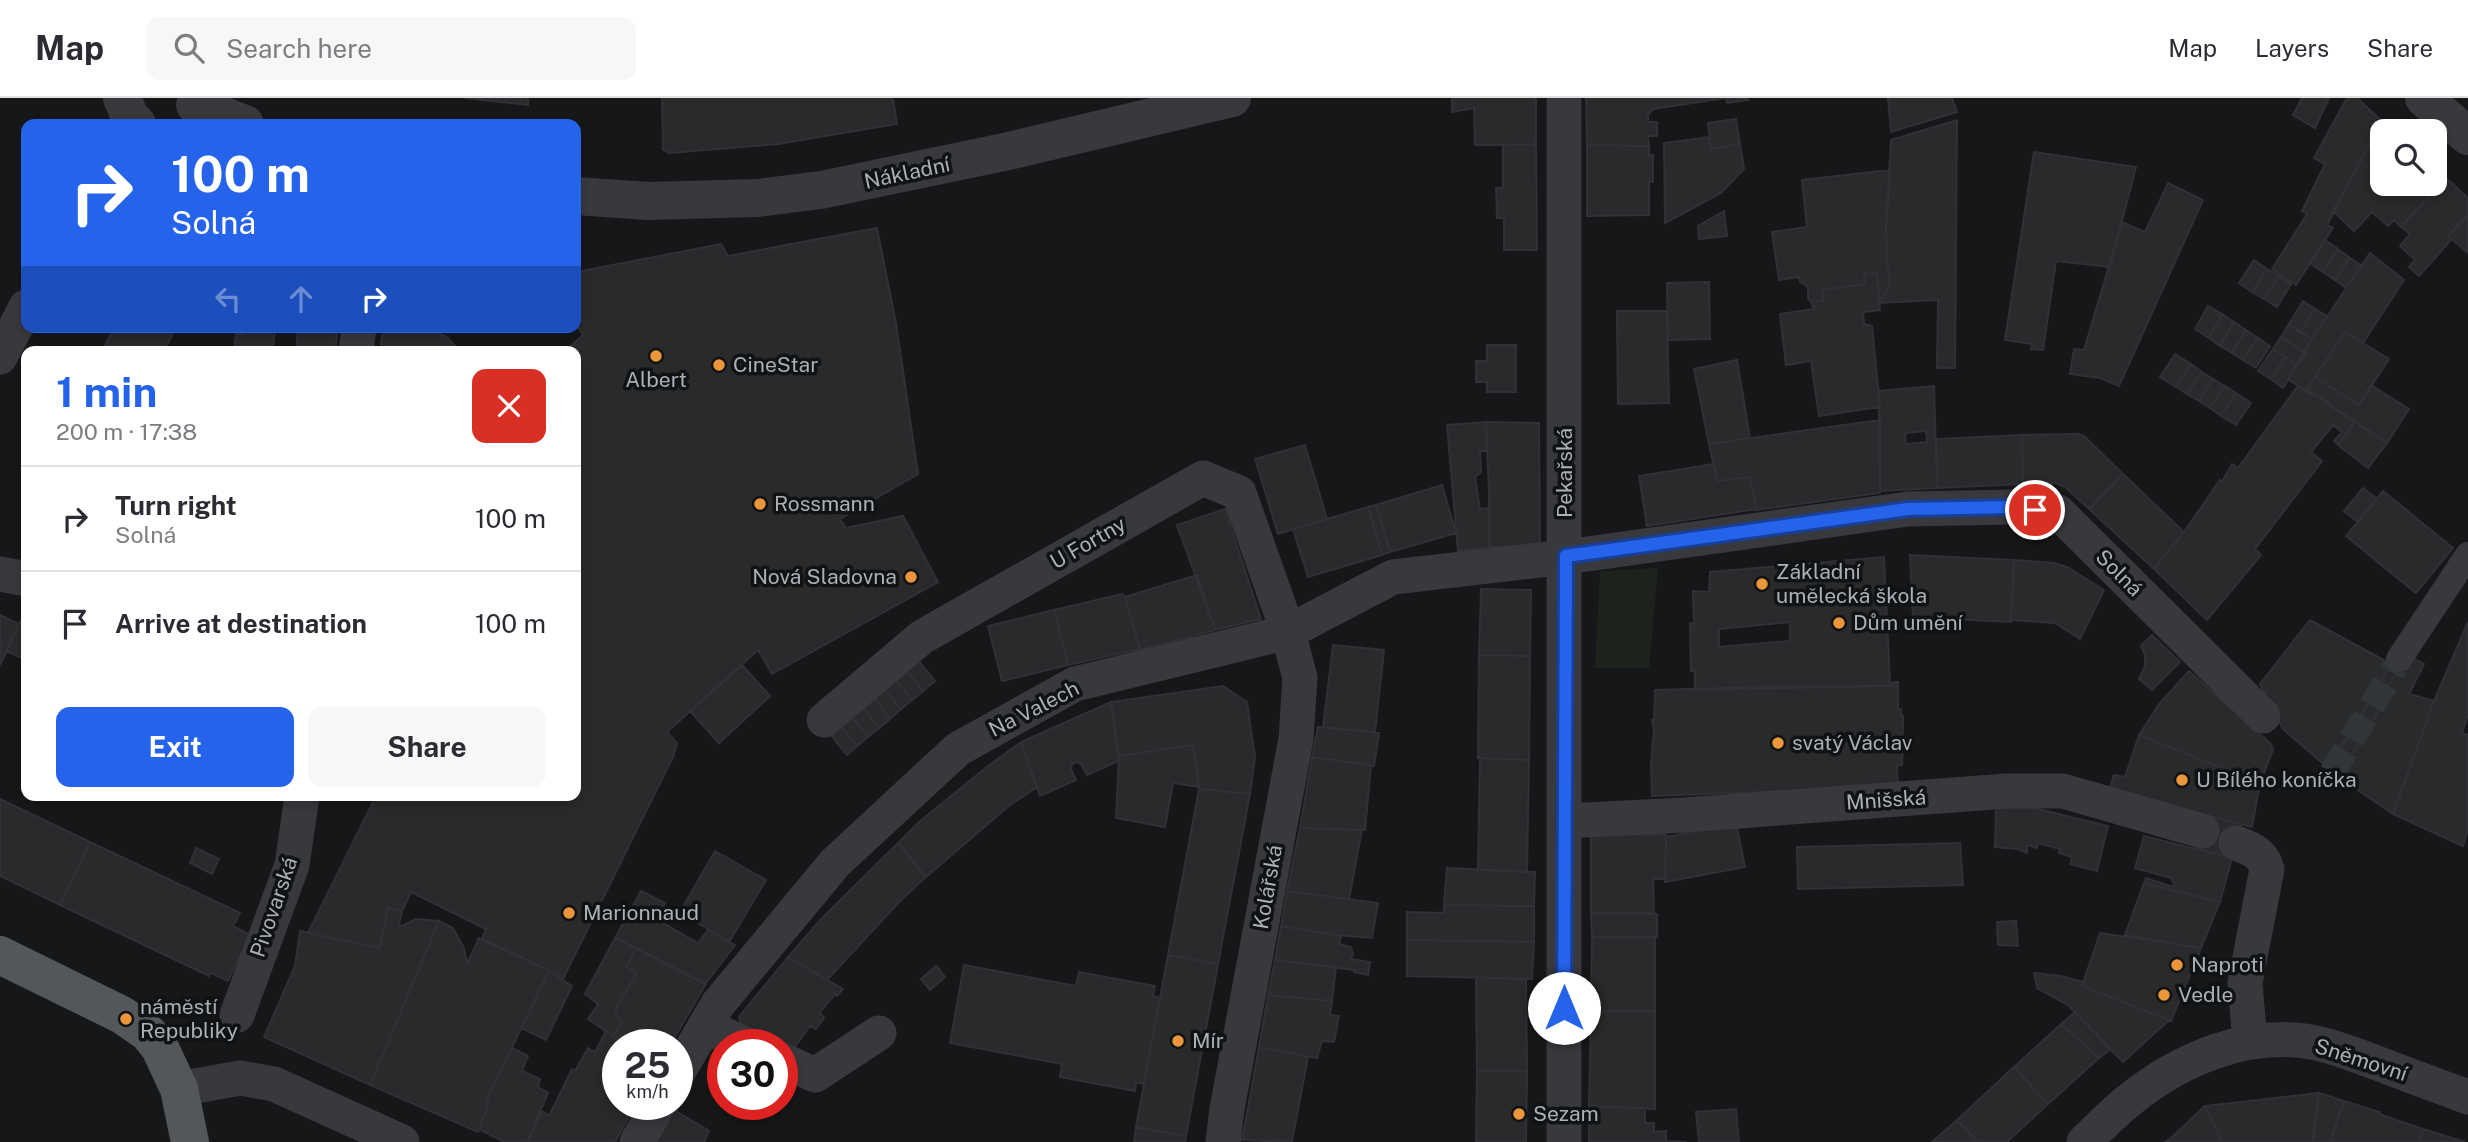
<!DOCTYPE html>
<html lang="en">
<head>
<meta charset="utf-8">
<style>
  body { margin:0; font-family:"Public Sans",sans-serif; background:#f7f7f7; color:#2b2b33; height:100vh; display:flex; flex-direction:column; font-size:26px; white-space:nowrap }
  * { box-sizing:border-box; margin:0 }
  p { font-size:23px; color:#7c7c81 }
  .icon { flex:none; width:38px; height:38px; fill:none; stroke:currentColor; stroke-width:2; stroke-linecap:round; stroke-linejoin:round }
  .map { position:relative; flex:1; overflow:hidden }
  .drawer { position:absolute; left:21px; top:248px; width:560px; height:455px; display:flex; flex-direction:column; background:#fff; border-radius:14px; box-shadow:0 4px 10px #0003 }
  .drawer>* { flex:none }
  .banner { position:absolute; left:21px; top:21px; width:560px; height:214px; border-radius:14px; box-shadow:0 4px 10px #0003; background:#2563eb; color:#fff; overflow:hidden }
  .fabs { position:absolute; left:2370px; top:21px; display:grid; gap:14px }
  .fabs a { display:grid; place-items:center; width:77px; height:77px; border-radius:14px; background:#fff; box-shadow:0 4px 10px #0003; font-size:35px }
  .speed { position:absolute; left:602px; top:931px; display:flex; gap:14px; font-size:35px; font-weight:700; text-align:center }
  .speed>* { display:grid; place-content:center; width:91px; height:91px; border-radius:50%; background:#fff; box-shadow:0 4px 10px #0003; line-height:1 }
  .speed small { font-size:18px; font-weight:400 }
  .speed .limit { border:10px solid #d22; background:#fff; color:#111 }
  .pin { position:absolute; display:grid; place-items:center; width:60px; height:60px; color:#fff; margin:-30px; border:4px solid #fff; border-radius:50%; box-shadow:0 2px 7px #0007 }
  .me { position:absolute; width:77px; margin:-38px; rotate:0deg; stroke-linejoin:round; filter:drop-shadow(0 0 5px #0008) }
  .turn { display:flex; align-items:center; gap:24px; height:147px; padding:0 35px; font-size:32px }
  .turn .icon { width:91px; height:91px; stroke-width:2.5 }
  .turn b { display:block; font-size:49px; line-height:60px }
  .lanes { display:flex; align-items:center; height:66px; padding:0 35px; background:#0003; justify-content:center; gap:35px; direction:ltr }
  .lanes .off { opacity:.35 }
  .round { display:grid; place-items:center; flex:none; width:74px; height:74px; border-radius:14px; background:#f7f7f7 }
  .head { display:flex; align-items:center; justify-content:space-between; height:119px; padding:0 35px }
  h1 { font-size:42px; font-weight:700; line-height:52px; color:#2563eb }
  .cta { display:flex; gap:14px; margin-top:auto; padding:14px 35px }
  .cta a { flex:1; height:80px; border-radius:14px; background:#2563eb; color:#fff; font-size:28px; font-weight:700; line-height:80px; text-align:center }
  .cta a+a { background:#f7f7f7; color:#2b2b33 }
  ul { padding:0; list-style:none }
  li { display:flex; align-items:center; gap:21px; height:105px; padding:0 35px; border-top:2px solid #e1e1e2 }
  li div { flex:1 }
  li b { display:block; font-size:26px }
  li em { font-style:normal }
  header { display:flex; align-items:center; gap:42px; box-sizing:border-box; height:98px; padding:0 35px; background:#fff; border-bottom:2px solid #e1e1e2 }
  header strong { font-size:33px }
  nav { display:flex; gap:38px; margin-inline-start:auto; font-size:24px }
  .search { width:490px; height:63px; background:#f7f7f7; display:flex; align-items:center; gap:18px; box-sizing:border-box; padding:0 24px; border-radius:14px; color:#7c7c81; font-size:26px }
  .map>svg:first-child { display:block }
</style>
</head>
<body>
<header>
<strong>Map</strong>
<div class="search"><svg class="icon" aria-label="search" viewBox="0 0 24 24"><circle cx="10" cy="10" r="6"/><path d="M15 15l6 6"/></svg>Search here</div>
<nav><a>Map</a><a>Layers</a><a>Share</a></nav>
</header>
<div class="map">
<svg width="2468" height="1044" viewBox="0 0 2468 1044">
  <rect width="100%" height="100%" fill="#161718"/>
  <path fill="#1c231c" d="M1658 470 1649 570H1595L1600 473Z"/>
  <path fill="#292a2c" stroke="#303134" stroke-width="2" fill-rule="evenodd" d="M464 0H528V7Z
    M662 0H893L897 26 778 46 669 55 663 52Z
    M1452 0H1536V46L1475 47 1474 10 1452 14Z
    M1586 0H1725L1653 11 1648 17V24H1657V38H1648L1649 48 1587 47Z
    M1726 0H1747L1748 2 1727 5Z
    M1888 0H1952L1957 14 1891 34Z
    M2302 0H2329L2315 30 2293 17Z
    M2347 0H2357L2382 23 2327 127 2333 130 2296 187 2272 171 2307 116 2302 113 2325 66 2314 60Z
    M1736 21 1740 46 1711 51 1708 25Z
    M1957 22 1955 270H1937L1938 202 1879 205 1889 190 1886 132 1891 42Z
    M2382 23 2394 33H2382V86H2434V70L2446 80 2401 129 2394 122 2388 128 2372 114 2354 133 2333 113Z
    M1709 39 1711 51 1740 46 1744 71 1721 95 1665 125 1664 45Z
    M1536 46 1537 152H1504V120H1497L1496 90H1503V47Z
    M1587 47 1649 48V58L1653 57V84L1649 83V117L1587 118Z
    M2034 54 2136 69 2110 169 2056 163 2043 252 2031 251 2032 246 2005 242Z
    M1890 72 1886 132 1889 190 1879 205 1877 175 1864 176 1865 186 1822 192 1824 203 1811 204 1808 200V189L1800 184 1799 179 1779 182 1772 134 1807 129 1802 82Z
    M2446 80 2468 100V117L2448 138 2452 141 2419 178 2409 169 2415 162 2400 148 2410 136 2401 129Z
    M2168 85 2203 102 2119 288 2100 280 2070 276 2074 251 2084 252 2122 124 2145 134Z
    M1724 113 1727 138 1699 141 1698 128Z
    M2468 117V155L2448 138Z
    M877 130 896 225 918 376 840 421 846 430 903 418 938 484 772 576 758 552 667 634 677 645 673 659 563 881 516 856 482 841 486 831 411 794 402 813 388 810 379 850 308 835 376 698H576V254H564L583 237 576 225V174L721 146 728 158Z
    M2325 142 2338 151 2323 174 2310 165Z
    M2338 151 2350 160 2335 182 2323 174Z
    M2370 155 2404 182 2363 245 2345 234 2307 291 2311 294 2310 296 2288 281 2312 241Z
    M2350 160 2361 167 2346 190 2335 182Z
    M2254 162 2267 171 2252 194 2239 185Z
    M2267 171 2279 178 2264 201 2252 194Z
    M1877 175 1880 212 1863 214 1864 226 1872 228 1880 309 1819 318 1811 263 1786 267 1780 216 1814 211 1811 204 1824 203 1822 192 1865 186 1864 176Z
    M2279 178 2291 186 2277 209 2264 201Z
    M1709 184 1710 241 1668 242 1667 185Z
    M2303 203 2315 211 2300 234 2289 226Z
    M2208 208 2222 216 2209 240 2195 231Z
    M2315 211 2327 218 2312 241 2300 234Z
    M1617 213H1667L1669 305 1618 306Z
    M2222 216 2234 224 2220 248 2209 240Z
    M2234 224 2246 232 2232 255 2220 248Z
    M2289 226 2312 241 2306 255 2281 239Z
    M114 229H176L164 254H102Z
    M244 229H275L273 251 284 254H234L236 236H243Z
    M286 229H338L335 254H284H296L298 232Z
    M383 229H426L447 239 460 254H380Z
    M2246 232 2258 240 2243 262 2232 255Z
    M2345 234 2389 261 2359 307 2315 279Z
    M2281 239 2306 255 2297 267 2273 251Z
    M2258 240 2270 248 2256 270 2243 262Z
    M1487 247H1516V294H1487V284H1476V263H1487Z
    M2273 251 2285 259 2271 281 2258 273Z
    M2175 256 2191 266 2176 289 2160 279Z
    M2285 259 2297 267 2283 290 2271 281Z
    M1737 262 1750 340 1709 346 1694 271Z
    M2191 266 2202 274 2187 296 2176 289Z
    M2202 274 2213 281 2199 303 2187 296Z
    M2315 279 2359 307 2371 287 2409 311 2387 345 2307 291Z
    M2213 281 2225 288 2210 310 2199 303Z
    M1934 288 1937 390 1880 393 1879 293ZM1926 333 1927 344 1906 346 1905 335Z
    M2225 288 2236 295 2221 318 2210 310Z
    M2298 288 2328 304 2327 306 2355 324 2338 347 2334 343 2342 334 2333 327 2311 354 2322 363 2255 451 2261 457 2207 522 2154 471 2184 434 2220 382 2222 384 2232 366 2238 370Z
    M2236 295 2251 305 2236 327 2221 318Z
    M1880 322V395L1757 412 1750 379 1717 383 1709 346Z
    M1486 324 1488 353H1480L1481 374 1475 379 1480 411 1489 410V449L1458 453 1447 327Z
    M1486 324 1539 325 1540 446 1537 449H1489V396Z
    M2355 324 2387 345 2368 370 2338 347Z
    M2077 336 2084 338 2123 376 2089 411 2065 389 2055 385 2023 386 2022 337Z
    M2022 337 2023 386 1937 390 1936 341Z
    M1305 347 1327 421 1278 436 1255 361Z
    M1714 366 1717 383 1750 379 1757 411 1647 428 1639 378Z
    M2123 376 2184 434 2154 471 2089 411Z
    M1442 387 1456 435 1390 454 1376 407Z
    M2363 390 2377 401 2358 424 2344 413Z
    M2383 393 2453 450 2416 495 2346 438Z
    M1376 407 1390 454 1382 457 1368 409Z
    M1368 409 1382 457 1308 479 1293 431Z
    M1225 411 1261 521 1215 532 1177 427Z
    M1910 457 2014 462 2011 524 1913 519Z
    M1884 459 1890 585 1898 584V588L1695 592V573H1691L1690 525 1694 526 1693 493 1709 494 1710 474ZM1790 524V543L1719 549V531Z
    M2014 462 2054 465 2067 469 2104 492 2080 541 2055 525 2011 522Z
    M1197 477 1215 532 1140 552 1125 499Z
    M1481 491 1531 492 1530 558 1479 557Z
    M1122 496 1125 499 1140 551 1068 567 1054 512Z
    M26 512V562L6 553Z
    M1054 512 1068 567 1002 583 988 528Z
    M0 517 19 526 0 567Z
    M2310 522 2391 566 2357 625 2328 665 2330 667 2328 670 2283 631 2260 586Z
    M2468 524V617L2462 635 2468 637V731L2463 748 2393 716 2434 603Z
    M2152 537 2180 564 2152 592 2139 581 2145 568V557L2141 548Z
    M1333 547 1384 552 1375 634 1323 629Z
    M2406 556 2424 566 2409 596 2434 603 2393 716 2337 678 2375 620 2388 588 2400 571Z
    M1479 557 1530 558 1529 662 1478 660Z
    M919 563 935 583 923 593 907 573Z
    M2391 566 2400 571 2388 588 2375 620 2337 678 2328 670 2330 667 2328 665 2345 645Z
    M742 567 770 598 719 645 690 613Z
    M907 573 923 593 912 602 896 582Z
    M2189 573 2271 646 2273 652 2260 685 2139 637 2159 606Z
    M896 582 912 602 901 611 885 591Z
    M1223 588 1247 604 1255 659 1250 696 1199 691 1193 647 1119 658 1111 604Z
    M1790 588H1898V611H1901V618H1903L1902 667 1897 668 1898 689 1652 698 1651 668 1654 632 1652 622H1654L1655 592Z
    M885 591 901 611 890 621 874 600Z
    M874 600 890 621 879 630 863 610Z
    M1111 604 1119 663 1087 677 1081 666 1077 664 1072 666 1071 671 1076 682 1040 698 1021 644Z
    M863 610 879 630 868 639 852 619Z
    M852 619 868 639 857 648 841 628Z
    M841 628 857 648 847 657 831 637Z
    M1318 629 1379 635 1374 668 1312 659Z
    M2139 637 2260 685 2252 729 2109 692 2114 677 2125 679Z
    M1021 644 1037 689 1010 707 926 779 898 745 919 724 988 668Z
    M1193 647 1199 689 1173 685 1165 729 1116 720 1119 658Z
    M1312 659 1371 667 1365 732 1300 730Z
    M1480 660 1529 662 1527 774 1478 772Z
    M1199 691 1250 696 1218 866 1168 857Z
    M0 701 90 744 60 807 0 778Z
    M2022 707 2108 728 2097 773 2070 766 2072 759 2059 755 2060 751 2038 745 2037 750 2027 747V755L2017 751 1995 749 1996 711Z
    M2206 717 2241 726 2232 760 2197 751Z
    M1736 725 1745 769 1665 784 1666 739Z
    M1300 730 1362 732 1349 801 1287 793Z
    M1591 736 1666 737 1665 781H1653L1654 815H1591Z
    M2144 738 2232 760 2220 804 2144 785 2146 780 2173 789 2174 786 2171 780 2135 770Z
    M90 744 240 815 233 828 250 837 228 883 211 875 209 878 60 807Z
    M898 745 926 779 901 802 827 882 788 859 823 819Z
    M1960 745 1963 787 1798 791 1797 749Z
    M196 750 219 761 212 776 190 765Z
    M715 753 766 782 729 844 680 814Z
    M1447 770 1535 774 1534 808 1444 807Z
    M2144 785 2220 804 2201 850 2125 837Z
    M641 793 665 805 658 822 698 845 708 832 735 847 705 886 615 840Z
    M1287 793 1378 805 1372 840 1336 837 1281 828Z
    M1444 807 1534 808V844L1407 842V814L1444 815Z
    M388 810 402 813 399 827 402 828 416 821 439 823 370 987 264 939 295 868 300 833 379 850Z
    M1591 815 1657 816V839H1592Z
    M439 823 453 830 464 850 467 866 479 840 549 873 486 1003 489 1004 478 1034 370 987Z
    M2016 823 2018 848 1998 847 1997 824Z
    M1281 828 1341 838 1339 846 1351 849 1353 856 1351 861 1370 864 1368 877 1354 874V872L1275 862Z
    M2100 835 2201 850 2171 923 2082 888Z
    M1655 838V913H1591L1592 839Z
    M615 840 636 850 626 869 637 874 615 912 621 926 613 938 588 921 598 906 585 896Z
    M1407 842 1534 844 1532 881 1407 878Z
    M636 850 706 886 670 947H627L613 937 621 926 615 912 637 874 626 869Z
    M1168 857 1218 866 1186 1038 1136 1029Z
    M788 859 843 891 837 898 835 896 820 914 824 920 816 931 810 928 792 953 742 931 739 919Z
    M1275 862 1336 869 1332 903 1268 897Z
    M964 867 1076 888 1079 874 1155 888 1153 898 1160 900 1144 986 1136 984 1135 993 1060 979 1062 966 950 945Z
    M936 868 945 879 930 892 921 881Z
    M549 873 572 888 546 942 521 930Z
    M2034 875 2061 878 2083 884 2082 888 2169 922 2123 964 2068 907 2037 890Z
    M1476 880 1526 881 1527 973H1477Z
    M1268 897 1332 903 1330 917 1339 918 1334 944 1322 943 1317 960 1259 949Z
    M1591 913H1655V1011L1589 1008Z
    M2075 914 2111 951 2099 960 2061 926Z
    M2061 926 2099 960 2048 1006 2014 969Z
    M606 933 627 947H618V1006H636L615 1044H527L542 1013 549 1018 572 971 575 973 588 950 595 954Z
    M1259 949 1308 959 1292 1044 1242 1042Z
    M512 950 528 958 522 973 540 981 538 989 548 995 527 1044H504L479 1031 489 1004 486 1003Z
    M2014 969 2048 1006 2007 1044H1978L1957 1022Z
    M1477 973H1527L1526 1044H1476Z
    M2319 995 2344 1003 2330 1044H2313Z
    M2319 995 2312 1044H2222L2205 1008Z
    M2344 1003 2380 1014 2379 1016 2423 1031 2418 1044H2330Z
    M726 1006H754L746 1021 724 1010Z
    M1589 1008 1645 1010V1025H1654V1034L1666 1033V1043L1686 1044H1589Z
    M2205 1008 2222 1044H2165L2170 1041Z
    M1736 1011 1739 1044H1699L1696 1014Z
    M674 1012 709 1033 704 1044H654Z
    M1957 1022 1978 1044H1932Z
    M1136 1029 1186 1038 1185 1044H1134Z
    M2423 1031 2465 1044H2418Z"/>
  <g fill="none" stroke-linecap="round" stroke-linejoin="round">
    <path stroke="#333638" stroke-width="26" stroke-dasharray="26 13" stroke-linecap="butt" d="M2332 675 2395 569"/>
    <path stroke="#37393d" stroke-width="26" d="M2399 561 2468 457"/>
    <path stroke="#37393d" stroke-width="35" d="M356 254 359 229
      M0 259 26 209
      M0 476 26 481
      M824 622 922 539 1203 380 1239 395 1288 534 1300 580 1296 641 1227 1011 1223 1044
      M1565 723 1685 717 2007 693H2063L2202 733
      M2236 745C2251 751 2262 754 2267 771L2245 885 2250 944
      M237 917 292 767 302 698
      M705 928 747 947
      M782 962 815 977 879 935
      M677 976 718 906 835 765 958 651 1075 586 1288 534 1393 479 1566 459 1908 411 2012 409 2058 414 2263 618
      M179 991 240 980 274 986 402 1044
      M637 1044 659 1006
      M1564 1044V0
      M2084 1044C2100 1029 2115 1013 2132 1000 2181 961 2247 933 2311 944 2333 948 2356 957 2377 965 2408 977 2438 988 2468 999"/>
    <path stroke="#37393d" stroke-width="38" d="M122 0 130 19 137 26
      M2424 0 2468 38
      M195 7 245 26
      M576 98 648 103 757 100 821 92 1004 54 1232 0"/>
    <path stroke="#53575c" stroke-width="38" d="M0 857 122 917 148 935 160 950 179 991 190 1044"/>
  </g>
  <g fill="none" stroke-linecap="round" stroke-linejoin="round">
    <defs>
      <path id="route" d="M1564 910 1566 458 1908 411 2012 409 2035 412"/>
    </defs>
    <use href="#route" stroke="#184099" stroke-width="18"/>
    <use href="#route" stroke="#2563eb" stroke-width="12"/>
  </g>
  <g fill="#eb963b" stroke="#111213" stroke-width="2.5">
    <circle cx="656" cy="258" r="7"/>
    <circle cx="719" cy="267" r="7"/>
    <circle cx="760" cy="406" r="7"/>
    <circle cx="911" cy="479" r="7"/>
    <circle cx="1762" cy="486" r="7"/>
    <circle cx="1839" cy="525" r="7"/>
    <circle cx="1778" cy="645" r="7"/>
    <circle cx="2182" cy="682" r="7"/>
    <circle cx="569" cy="815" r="7"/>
    <circle cx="2177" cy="867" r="7"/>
    <circle cx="2164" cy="897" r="7"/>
    <circle cx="126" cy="921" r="7"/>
    <circle cx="1178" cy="943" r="7"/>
    <circle cx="1519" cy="1016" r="7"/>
  </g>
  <g text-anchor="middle" stroke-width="7" stroke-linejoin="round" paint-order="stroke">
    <g font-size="21" fill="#a9b0b8" stroke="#111213">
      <text transform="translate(907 75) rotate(-12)" y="7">Nákladní</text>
      <text transform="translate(1565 375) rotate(-90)" y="7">Pekařská</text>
      <text transform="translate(1088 445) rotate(-30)" y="7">U Fortny</text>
      <text transform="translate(2119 475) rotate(45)" y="7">Solná</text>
      <text transform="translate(1034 611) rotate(-27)" y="7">Na Valech</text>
      <text transform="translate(1886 702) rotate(-4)" y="7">Mnišská</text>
      <text transform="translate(1268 789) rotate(-80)" y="7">Kolářská</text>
      <text transform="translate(274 809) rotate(-71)" y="7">Pivovarská</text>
      <text transform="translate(2361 962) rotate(18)" y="7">Sněmovní</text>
    </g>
    <g font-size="21" fill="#a9b0b8" stroke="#111213" text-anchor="start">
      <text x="733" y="274">CineStar</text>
      <text x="656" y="289" text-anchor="middle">Albert</text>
      <text x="774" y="413">Rossmann</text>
      <text x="1776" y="481">Základní<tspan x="1776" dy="24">umělecká škola</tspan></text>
      <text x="897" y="486" text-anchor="end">Nová Sladovna</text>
      <text x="1853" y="532">Dům umění</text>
      <text x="1792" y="652">svatý Václav</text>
      <text x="2196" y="689">U Bílého koníčka</text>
      <text x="583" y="822">Marionnaud</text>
      <text x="2191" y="874">Naproti</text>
      <text x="2178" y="904">Vedle</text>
      <text x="140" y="916">náměstí<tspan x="140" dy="24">Republiky</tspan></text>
      <text x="1192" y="950">Mír</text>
      <text x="1533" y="1023">Sezam</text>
    </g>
  </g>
</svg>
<div class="fabs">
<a><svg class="icon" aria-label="search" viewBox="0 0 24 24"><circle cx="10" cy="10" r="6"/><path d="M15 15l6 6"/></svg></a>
</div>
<div class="speed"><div>25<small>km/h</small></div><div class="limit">30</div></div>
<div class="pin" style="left:2035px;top:412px;background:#d93025"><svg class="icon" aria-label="arrive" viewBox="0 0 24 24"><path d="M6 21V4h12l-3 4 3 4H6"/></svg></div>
<svg class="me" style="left:1564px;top:910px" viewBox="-20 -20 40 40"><circle r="19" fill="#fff"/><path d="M0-13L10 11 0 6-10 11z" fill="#2563eb"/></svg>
<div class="banner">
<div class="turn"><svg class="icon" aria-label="right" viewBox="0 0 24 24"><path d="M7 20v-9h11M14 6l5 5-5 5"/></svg><div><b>100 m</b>Solná</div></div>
<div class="lanes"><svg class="icon off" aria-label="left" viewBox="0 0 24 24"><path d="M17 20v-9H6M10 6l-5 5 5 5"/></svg><svg class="icon off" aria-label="ahead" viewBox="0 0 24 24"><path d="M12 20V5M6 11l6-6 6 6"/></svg><svg class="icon" aria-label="right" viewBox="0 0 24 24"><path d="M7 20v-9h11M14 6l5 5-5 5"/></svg></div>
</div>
<section class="drawer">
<div class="head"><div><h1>1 min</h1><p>200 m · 17:38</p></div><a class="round" style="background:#d93025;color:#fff"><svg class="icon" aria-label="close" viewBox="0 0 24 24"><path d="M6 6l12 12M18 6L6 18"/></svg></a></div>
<ul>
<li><svg class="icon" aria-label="right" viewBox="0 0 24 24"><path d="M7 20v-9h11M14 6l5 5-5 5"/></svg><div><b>Turn right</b><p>Solná</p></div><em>100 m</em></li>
<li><svg class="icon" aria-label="arrive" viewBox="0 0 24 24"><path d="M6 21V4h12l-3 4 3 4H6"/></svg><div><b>Arrive at destination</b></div><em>100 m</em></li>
</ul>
<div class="cta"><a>Exit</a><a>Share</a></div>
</section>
</div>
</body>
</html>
